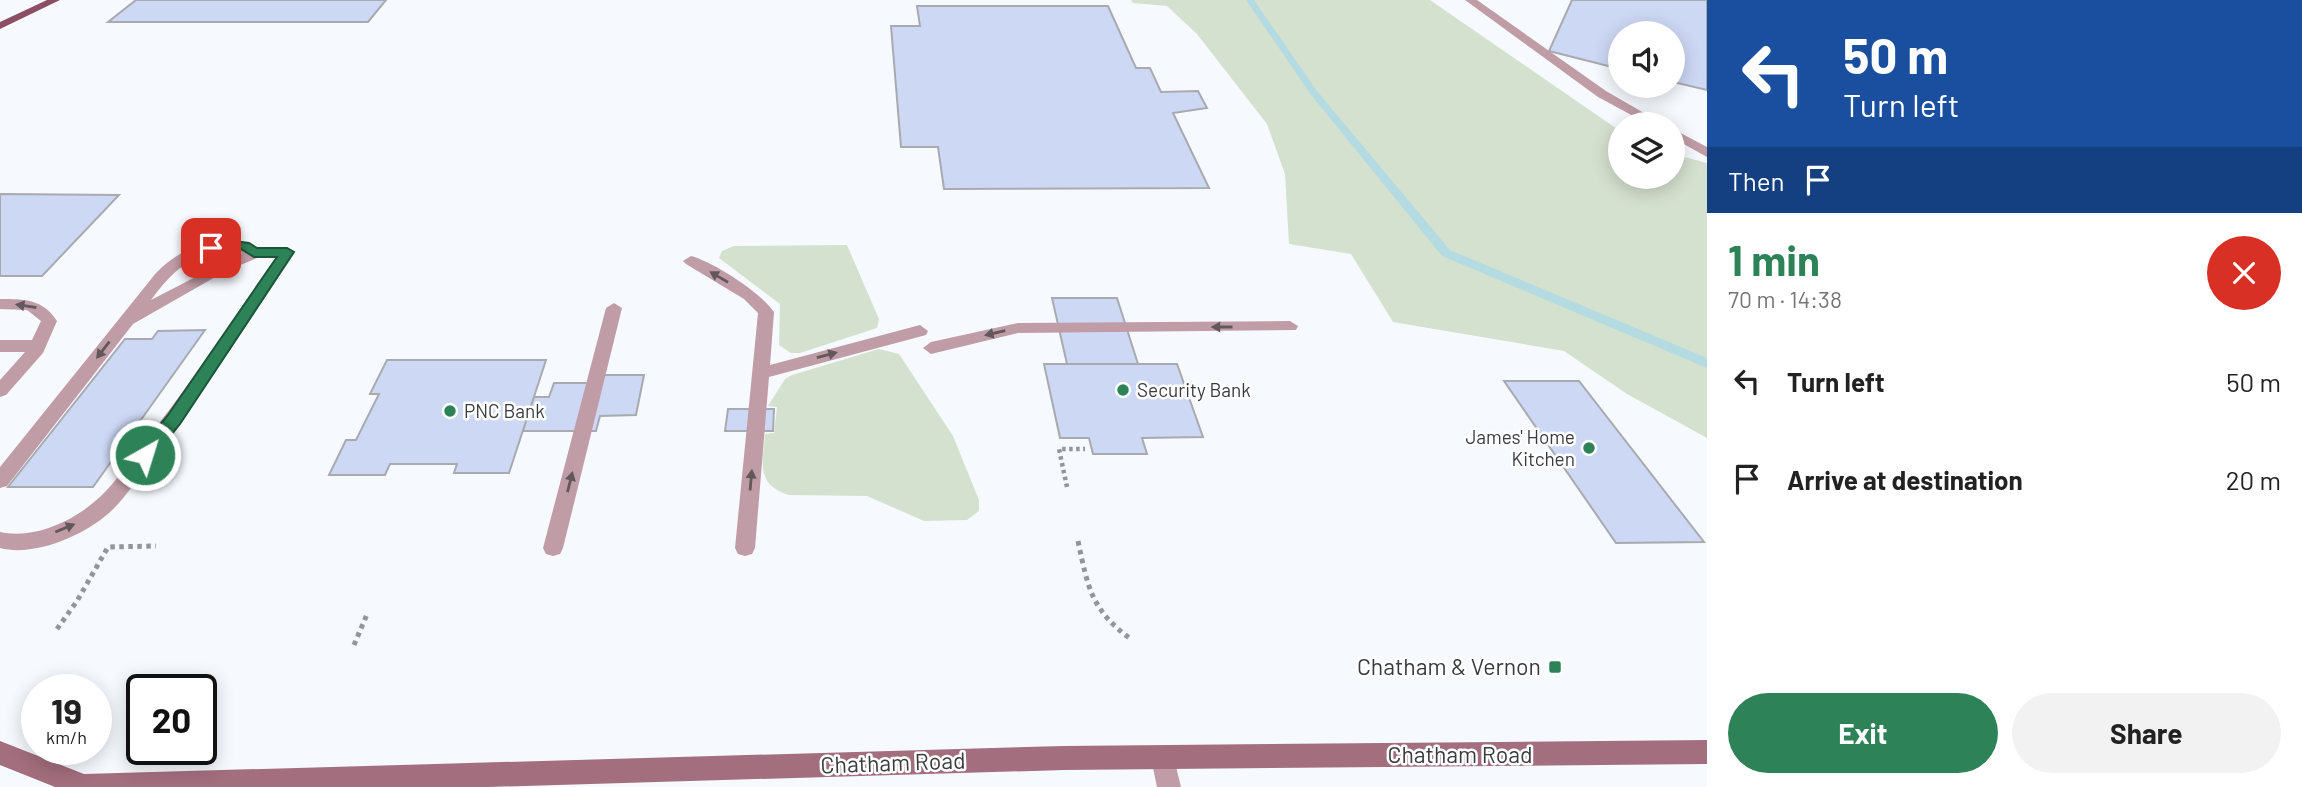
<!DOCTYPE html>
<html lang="en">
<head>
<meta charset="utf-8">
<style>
  body { margin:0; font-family:Barlow,sans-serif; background:#f2f2f2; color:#222; height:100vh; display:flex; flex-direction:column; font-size:26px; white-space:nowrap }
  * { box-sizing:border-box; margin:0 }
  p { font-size:23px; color:#767676 }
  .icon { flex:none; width:38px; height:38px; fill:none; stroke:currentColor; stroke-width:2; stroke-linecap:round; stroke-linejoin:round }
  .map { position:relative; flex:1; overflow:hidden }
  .drawer { display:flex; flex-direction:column; background:#fff; width:595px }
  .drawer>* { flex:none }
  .hud { background:#1a4fa0; color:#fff; overflow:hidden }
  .fabs { position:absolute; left:1608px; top:21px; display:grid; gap:14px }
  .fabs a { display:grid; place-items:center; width:77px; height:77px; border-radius:50%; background:#fff; box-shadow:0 4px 18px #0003; font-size:35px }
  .speed { position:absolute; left:21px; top:674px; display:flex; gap:14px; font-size:35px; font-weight:700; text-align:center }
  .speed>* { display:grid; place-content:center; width:91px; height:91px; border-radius:50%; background:#fff; box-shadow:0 4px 18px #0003; line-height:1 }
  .speed small { font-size:18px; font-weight:400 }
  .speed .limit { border:4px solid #111; border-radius:10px; background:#fff; color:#111 }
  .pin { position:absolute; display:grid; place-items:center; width:60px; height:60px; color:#fff; margin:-30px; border-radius:14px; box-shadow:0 4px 10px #0006 }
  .me { position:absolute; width:77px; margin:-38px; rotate:39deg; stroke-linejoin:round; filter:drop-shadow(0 0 5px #0008) }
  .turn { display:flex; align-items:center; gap:24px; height:147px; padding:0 21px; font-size:32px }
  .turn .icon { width:91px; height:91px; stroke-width:2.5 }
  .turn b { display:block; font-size:49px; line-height:60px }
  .then { display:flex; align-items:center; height:66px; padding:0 21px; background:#0003; gap:14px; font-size:26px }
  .round { display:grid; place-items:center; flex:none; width:74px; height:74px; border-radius:37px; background:#f2f2f2 }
  .overview { display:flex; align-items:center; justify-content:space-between; height:119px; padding:0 21px }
  h1 { font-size:42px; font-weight:700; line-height:52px; color:#2d8357 }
  .action { display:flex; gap:14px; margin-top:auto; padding:14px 21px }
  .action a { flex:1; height:80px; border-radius:42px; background:#2d8357; color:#fff; font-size:28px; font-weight:700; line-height:80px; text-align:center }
  .action a+a { background:#f2f2f2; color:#222 }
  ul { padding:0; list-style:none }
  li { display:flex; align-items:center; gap:21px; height:98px; padding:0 21px }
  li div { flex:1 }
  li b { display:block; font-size:26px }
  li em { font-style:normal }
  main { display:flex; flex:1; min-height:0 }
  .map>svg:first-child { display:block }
</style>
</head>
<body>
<main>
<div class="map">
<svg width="1707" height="787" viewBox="0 0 1707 787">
  <rect width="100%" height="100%" fill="#f6f9fe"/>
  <path fill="#d5e1cf" d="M1131 0H1430L1620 131V177H1673V154L1707 163V438L1627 394 1564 351 1393 322 1351 254 1289 244 1285 174 1267 124 1197 34 1167 6 1133 3Z
    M847 245 879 319 877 328 800 353H791L779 345 780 304 719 258 722 251 734 246Z
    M879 349 899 354 953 436 979 500V511L967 520 924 521 867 496 789 495C755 484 763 463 765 434L774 433 777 407 768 406 785 379 792 375Z"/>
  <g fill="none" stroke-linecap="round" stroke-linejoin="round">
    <path fill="#b4dbe1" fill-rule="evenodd" d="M1246 0H1254L1317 91 1450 250 1707 358V368L1442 256 1311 95Z"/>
  </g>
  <path fill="#cdd8f5" stroke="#a8aab0" stroke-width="2" d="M136 0H386L368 22H108Z
    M1572 0H1707V90L1673 82V33H1620V69L1549 51Z
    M917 6H1108L1136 68H1150L1161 92 1198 91 1207 108 1173 113 1209 188 944 189 938 147H901L891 26H920Z
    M0 194 119 195 42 276H0Z
    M1052 298H1117L1138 364H1067Z
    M205 330 93 487H8L125 339H152L158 331Z
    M387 360H546L509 473H454L457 464H390L385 475H329L346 440H356L379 394H370Z
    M1044 364H1177L1203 437 1142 438 1147 454H1093L1089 438H1060Z
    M598 375H644L636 415 600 416 596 431H523L534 397H549L554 383H596Z
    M1504 381H1579L1704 542 1616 543Z
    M728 409H774L773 431H725Z"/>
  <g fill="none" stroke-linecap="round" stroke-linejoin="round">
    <path stroke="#939598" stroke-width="4.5" stroke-dasharray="3.5 3.5" stroke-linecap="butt" d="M1067 487 1059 449H1085"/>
    <path stroke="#939598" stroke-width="5" stroke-dasharray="4.5 4.5" stroke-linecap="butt" d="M1078 541C1088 588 1091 610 1132 640
      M57 629 77 601 108 547 156 546
      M354 645 368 612"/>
    <path fill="#c09ca6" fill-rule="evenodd" d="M1465 0H1477L1606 91 1663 124H1648L1598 97Z
      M1673 129 1707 147V157L1673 138Z
      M234 241 256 248 287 247 294 252C248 322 204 393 152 459 138 477 126 498 109 513 83 536 34 557 0 548V532C32 539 70 523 94 502 112 488 125 467 139 449 188 388 232 322 276 257L257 258 224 272 133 324 7 486 0 488V467L156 273C177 251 204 240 234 241ZM223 250 242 253 151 300C170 274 190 254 223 250Z
      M691 256C714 262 761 293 774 312L770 365 920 325 928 331 926 335 769 377 755 548 752 554 745 556 738 554 735 548 758 313 744 299 686 264 683 261Z
      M0 299C24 299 43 299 57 321L43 353 6 395 0 397V380L25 352H0V340H32L41 321 27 310 0 309Z
      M614 303 622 308 563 548 560 554 553 556 546 554 543 548 606 308Z
      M1290 321 1298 326 1296 330 1018 333 931 354 923 348 931 342 1018 323Z"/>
    <path fill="#c09ca6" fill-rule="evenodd" d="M1163 746 1172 750 1181 787H1157L1151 758 1154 750Z"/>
    <path fill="#a36e7e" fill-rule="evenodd" d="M1707 740V764L1064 770 488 787H55L0 765V741L84 774 1064 746Z"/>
    <path fill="#8c4e62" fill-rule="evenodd" d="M47 0H60L0 29V22Z"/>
  </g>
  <defs><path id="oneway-solid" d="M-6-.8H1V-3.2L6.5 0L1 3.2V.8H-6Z" transform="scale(1.75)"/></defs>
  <g fill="#62585c">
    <use href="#oneway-solid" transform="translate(719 277) rotate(-150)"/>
    <use href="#oneway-solid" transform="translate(26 306) rotate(-171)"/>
    <use href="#oneway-solid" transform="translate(1222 327) rotate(180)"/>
    <use href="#oneway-solid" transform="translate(995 333) rotate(167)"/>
    <use href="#oneway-solid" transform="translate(103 350) rotate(128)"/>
    <use href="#oneway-solid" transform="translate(827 355) rotate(-15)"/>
    <use href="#oneway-solid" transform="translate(751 480) rotate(-85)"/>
    <use href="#oneway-solid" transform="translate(570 482) rotate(-76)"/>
    <use href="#oneway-solid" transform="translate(65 528) rotate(-22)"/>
  </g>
  <path fill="#2d8357" stroke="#1d5539" stroke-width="2" d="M226 240 249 243 257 248H287L294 252 180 424 151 460H139L136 455 139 451 168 415 277 257H254L241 249 226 248 211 252 204 248 206 245Z"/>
  <g fill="#2d8357" stroke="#fff" stroke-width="2.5">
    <circle cx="1123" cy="390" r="7"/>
    <circle cx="450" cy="411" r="7"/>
    <circle cx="1589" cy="448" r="7"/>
    <rect x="1548" y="660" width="14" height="14" rx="3.5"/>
  </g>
  <g text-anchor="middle" stroke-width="5" stroke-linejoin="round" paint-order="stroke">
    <g font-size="19" fill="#3a3b3d" stroke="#fff" text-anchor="start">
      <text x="1137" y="397">Security Bank</text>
      <text x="464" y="418">PNC Bank</text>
      <text x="1575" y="444" text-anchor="end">James' Home<tspan x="1575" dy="22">Kitchen</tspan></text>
    </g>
    <g font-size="23" fill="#3a3b3d" stroke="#fff" text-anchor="end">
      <text x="1541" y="675">Chatham &amp; Vernon</text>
    </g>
    <g font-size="23" fill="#3a3b3d" stroke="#fff">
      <text x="1460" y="763">Chatham Road</text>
      <text transform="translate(893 763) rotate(-2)" y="8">Chatham Road</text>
    </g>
  </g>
</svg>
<div class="fabs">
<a><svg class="icon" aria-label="sound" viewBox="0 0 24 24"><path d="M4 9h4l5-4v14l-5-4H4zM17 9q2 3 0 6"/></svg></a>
<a><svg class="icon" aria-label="layers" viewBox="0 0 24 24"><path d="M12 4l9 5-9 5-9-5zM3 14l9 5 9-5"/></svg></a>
</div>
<div class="speed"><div>19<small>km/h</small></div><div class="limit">20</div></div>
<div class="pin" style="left:211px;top:248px;background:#d93025"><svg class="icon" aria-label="arrive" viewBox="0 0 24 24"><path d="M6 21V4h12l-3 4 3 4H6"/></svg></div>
<svg class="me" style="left:145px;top:455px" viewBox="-20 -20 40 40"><circle r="17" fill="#2d8357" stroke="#fff" stroke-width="3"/><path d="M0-11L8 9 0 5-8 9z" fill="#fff"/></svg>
</div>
<section class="drawer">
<div class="hud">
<div class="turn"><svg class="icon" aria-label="left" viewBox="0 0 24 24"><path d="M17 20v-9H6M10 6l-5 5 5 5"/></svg><div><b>50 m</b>Turn left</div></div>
<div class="then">Then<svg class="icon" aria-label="arrive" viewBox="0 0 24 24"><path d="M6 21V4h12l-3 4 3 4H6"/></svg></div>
</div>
<div class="overview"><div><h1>1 min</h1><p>70 m · 14:38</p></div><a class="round" style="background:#d93025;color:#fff"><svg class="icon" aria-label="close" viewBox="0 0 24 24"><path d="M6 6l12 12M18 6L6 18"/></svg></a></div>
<ul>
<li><svg class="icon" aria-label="left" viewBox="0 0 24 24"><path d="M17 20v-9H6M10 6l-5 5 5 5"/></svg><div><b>Turn left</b></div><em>50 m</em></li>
<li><svg class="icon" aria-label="arrive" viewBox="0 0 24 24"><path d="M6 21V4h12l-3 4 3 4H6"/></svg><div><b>Arrive at destination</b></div><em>20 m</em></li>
</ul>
<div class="action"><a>Exit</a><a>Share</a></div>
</section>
</main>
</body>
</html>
